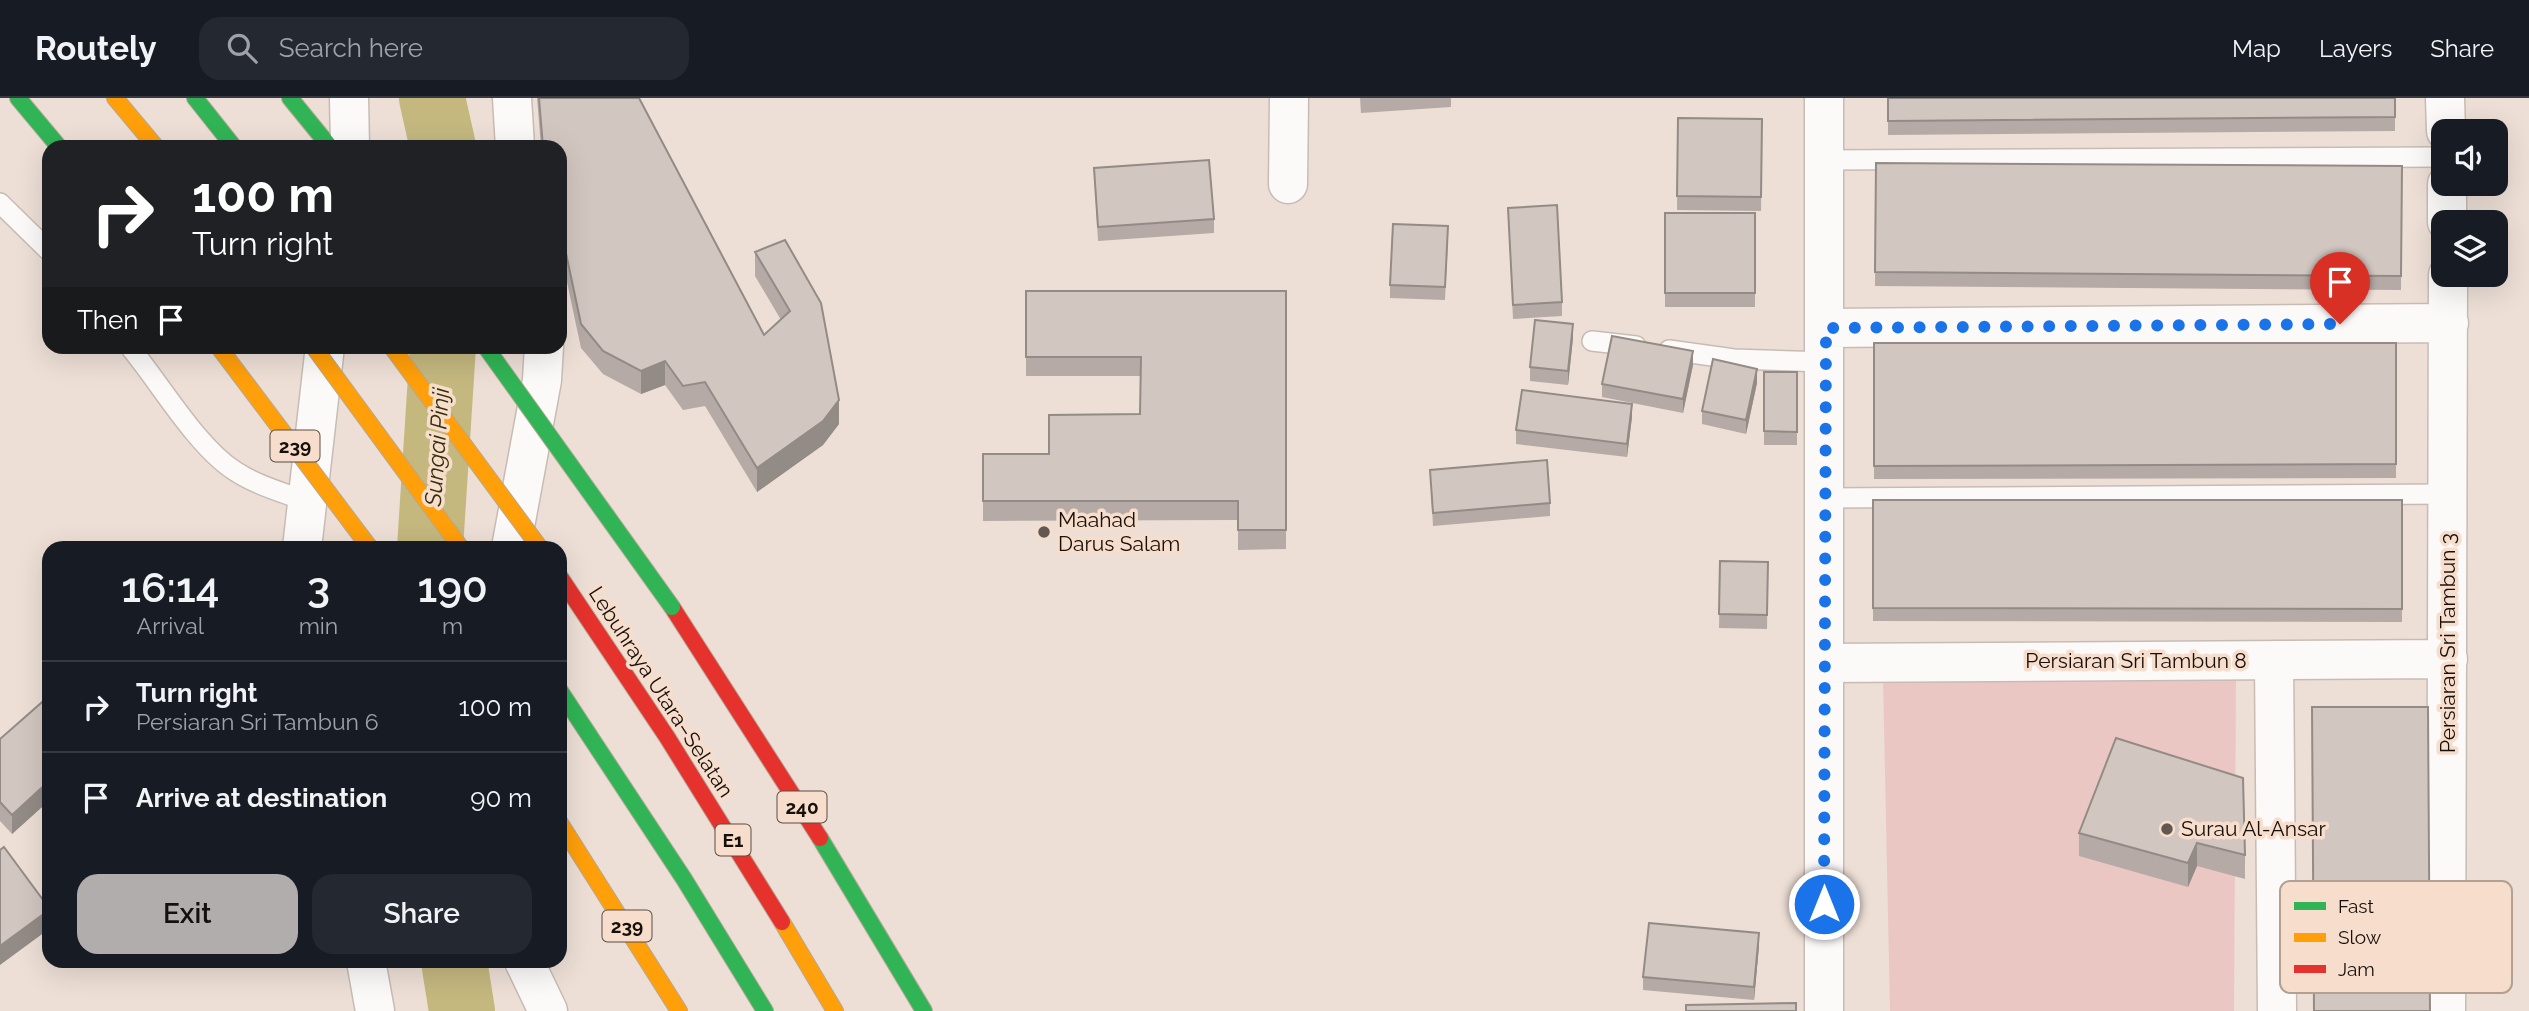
<!DOCTYPE html>
<html lang="en">
<head>
<meta charset="utf-8">
<style>
  body { margin:0; font-family:Raleway,sans-serif; background:#242831; color:#f1f3f6; height:100vh; display:flex; flex-direction:column; font-size:26px; white-space:nowrap }
  * { box-sizing:border-box; margin:0 }
  p { font-size:23px; color:#9ea1a6 }
  .icon { flex:none; width:38px; height:38px; fill:none; stroke:currentColor; stroke-width:2; stroke-linecap:round; stroke-linejoin:round }
  .map { position:relative; flex:1; overflow:hidden }
  .drawer { position:absolute; left:42px; top:443px; width:525px; height:427px; display:flex; flex-direction:column; background:#171b24; border-radius:21px; box-shadow:0 7px 28px #0002 }
  .drawer>* { flex:none }
  .guide { position:absolute; left:42px; top:42px; width:525px; height:214px; border-radius:21px; box-shadow:0 7px 28px #0002; background:#202124; color:#fff; overflow:hidden }
  .fabs { position:absolute; left:2431px; top:21px; display:grid; gap:14px }
  .fabs a { display:grid; place-items:center; width:77px; height:77px; border-radius:14px; background:#171b24; box-shadow:0 7px 28px #0002; font-size:35px }
  .pin { position:absolute; display:grid; place-items:center; width:60px; height:60px; color:#fff; margin:-72px -30px; border-radius:50% 50% 50% 0; rotate:-45deg; box-shadow:0 0 7px #0007 }
  .pin .icon { rotate:45deg }
  .me { position:absolute; width:77px; margin:-38px; rotate:0deg; stroke-linejoin:round; filter:drop-shadow(0 0 5px #0008) }
  .turn { display:flex; align-items:center; gap:24px; height:147px; padding:0 35px; font-size:32px }
  .turn .icon { width:91px; height:91px; stroke-width:2.5 }
  .turn b { display:block; font-size:49px; line-height:60px }
  .then { display:flex; align-items:center; height:66px; padding:0 35px; background:#0003; gap:14px; font-size:26px }
  .eta { display:flex; justify-content:space-evenly; align-items:center; height:119px; text-align:center }
  .eta b { font-size:42px; font-weight:600; line-height:49px }
  .button { display:flex; gap:14px; margin-top:auto; padding:14px 35px }
  .button a { flex:1; height:80px; border-radius:21px; background:#b1adac; color:#111; font-size:28px; font-weight:600; line-height:80px; text-align:center }
  .button a+a { background:#242831; color:#f1f3f6 }
  ul { padding:0; list-style:none }
  li { display:flex; align-items:center; gap:21px; height:91px; padding:0 35px; border-top:2px solid #363941 }
  li div { flex:1 }
  li b { display:block; font-size:26px }
  li em { font-style:normal }
  header { display:flex; align-items:center; gap:42px; box-sizing:border-box; height:98px; padding:0 35px; background:#171b24; border-bottom:2px solid #363941 }
  header strong { font-size:33px }
  nav { display:flex; gap:38px; margin-inline-start:auto; font-size:24px }
  .search { width:490px; height:63px; background:#242831; display:flex; align-items:center; gap:18px; box-sizing:border-box; padding:0 24px; border-radius:21px; color:#9ea1a6; font-size:26px }
  .map>svg:first-child { display:block }
</style>
</head>
<body>
<header>
<strong>Routely</strong>
<div class="search"><svg class="icon" aria-label="search" viewBox="0 0 24 24"><circle cx="10" cy="10" r="6"/><path d="M15 15l6 6"/></svg>Search here</div>
<nav><a>Map</a><a>Layers</a><a>Share</a></nav>
</header>
<div class="map">
<svg width="2529" height="913" viewBox="0 0 2529 913">
  <rect width="100%" height="100%" fill="#eddfd6"/>
  <path fill="#ebc7c3" d="M1883 580H2236L2234 913H1890Z"/>
  <g fill="none" stroke-linecap="round" stroke-linejoin="round">
    <path stroke="#c4b87f" stroke-width="66" d="M432 0 443 49
      M430 450 443 248
      M454 863 462 913"/>
    <defs>
      <path id="lane" d="M1824 62 2443 59
        M0 105 49 153
        M1592 243 1636 248
        M129 248C160 285 196 348 235 373 256 387 282 394 305 403
        M1669 252 1734 261 1826 264
        M1824 400 2450 396"/>
      <path id="street" d="M349 0 350 49
        M512 0 515 49
        M2445 0 2446 33
        M1288 86 1289 0
        M2447 86V124
        M1826 230 2449 225
        M302 450 325 248
        M511 450 542 282 544 248
        M2274 562 2277 913
        M1825 565 2448 561
        M366 863 375 913
        M524 863 548 913
        M1824 913V0
        M2446 913 2448 177"/>
      <path id="fast" d="M18 0 59 49
        M195 0 234 49
        M290 0 330 49
        M560 593 684 781 765 913
        M820 740 924 913"/>
      <path id="slow" d="M115 0 156 49
        M560 725 679 913
        M782 824 835 913"/>
      <path id="jam" d="M560 479 667 639 782 824
        M672 509 820 740"/>
    </defs>
    <use href="#lane" stroke="#c7bcb4" stroke-width="22"/>
    <use href="#street" stroke="#c7bcb4" stroke-width="41"/>
    <use href="#fast" stroke="#b5a898" stroke-width="18"/>
    <use href="#slow" stroke="#b5a898" stroke-width="18"/>
    <use href="#jam" stroke="#b5a898" stroke-width="18"/>
    <use href="#lane" stroke="#fcfaf9" stroke-width="19"/>
    <use href="#street" stroke="#fcfaf9" stroke-width="38"/>
    <use href="#fast" stroke="#30b455" stroke-width="16"/>
    <use href="#slow" stroke="#ff9f0a" stroke-width="16"/>
    <use href="#jam" stroke="#e5322d" stroke-width="16"/>
    <defs>
      <path id="fast-bridge" d="M485 248 672 509"/>
      <path id="slow-bridge" d="M218 248 370 450
        M313 248 461 450
        M391 248 540 450"/>
    </defs>
    <use href="#fast-bridge" stroke="#b5a898" stroke-width="18" stroke-linecap="butt"/>
    <use href="#slow-bridge" stroke="#b5a898" stroke-width="18" stroke-linecap="butt"/>
    <use href="#fast-bridge" stroke="#30b455" stroke-width="16"/>
    <use href="#slow-bridge" stroke="#ff9f0a" stroke-width="16"/>
  </g>
  <path fill="#b5aaa5" d="M537 0H639L764 237 781 222 755 178V154L785 142 839 326 823 347 757 394 705 308 683 312 665 287 641 296 603 276 581 250 560 151V49H541Z
    M1360 0H1451V9L1361 15Z
    M1888 0H2395V33L1888 37Z
    M1678 20 1762 21 1761 113 1677 112Z
    M1876 65 2402 68 2401 192 1875 188Z
    M1094 70 1214 121V135L1098 143Z
    M1508 110 1562 204V218L1513 221Z
    M1665 115H1755V209H1665Z
    M1448 142 1445 202 1390 200V187Z
    M1026 193H1286V451L1238 452V422L983 423V356H1049L1140 316 1141 278H1026Z
    M1573 240 1568 287 1530 283V269Z
    M1874 245H2396V380L1874 381Z
    M1693 267 1683 315 1602 299V286Z
    M1764 274H1797V347H1764Z
    M1757 285 1746 336 1702 326V313Z
    M1632 319 1627 359 1516 346V332Z
    M1430 372 1550 405V418L1433 428Z
    M1873 402H2402V524L1873 523Z
    M1720 463 1768 464 1767 531 1719 530Z
    M49 598V728L42 719V709L12 736 0 723V641Z
    M2116 640 2245 757V781L2197 768 2188 789 2079 758V735Z
    M1759 848 1754 902 1643 892V879Z"/>
  <path fill="#938b86" d="M1573 226V240L1568 287V273Z
    M1693 253V267L1683 315V301Z
    M665 263V287L641 296V273Z
    M1757 271V285L1746 336V322Z
    M839 302V326L823 347 757 394V370Z
    M1632 306V319L1627 359V346Z
    M49 683V702L42 700V709L12 736V717Z
    M2197 745V768L2188 789V765Z
    M49 812V831L0 867V848Z
    M1759 835V848L1754 902V889Z"/>
  <path fill="#d2c6c0" stroke="#938b86" stroke-width="2" d="M539 0H639L764 237 790 213 755 154 785 142 821 205 839 302 823 323 757 370 705 284 683 288 665 263 641 273 603 253 581 226 560 127V49H543Z
    M1888 0H2395V19L1888 23Z
    M1678 20 1762 21 1761 99 1677 98Z
    M1209 62 1214 121 1098 129 1094 70Z
    M1876 65 2402 68 2401 178 1875 174Z
    M1557 107 1562 204 1513 207 1508 110Z
    M1665 115H1755V195H1665Z
    M1393 126 1448 128 1445 189 1390 187Z
    M1026 193H1286V432H1238V403H983V356H1049V317L1140 316 1141 259H1026Z
    M1535 222 1573 226 1568 273 1530 269Z
    M1612 238 1693 253 1683 301 1602 286Z
    M1874 245H2396V366L1874 368Z
    M1713 261 1757 271 1746 322 1702 313Z
    M1764 274H1797V334L1764 333Z
    M1522 292 1632 306 1627 346 1516 332Z
    M1547 362 1550 405 1433 415 1430 372Z
    M1873 402H2402V511L1873 510Z
    M1720 463 1768 464 1767 517 1719 516Z
    M49 598V683L12 717 0 704V641Z
    M2312 609H2428L2430 913H2314Z
    M2116 640 2243 680 2245 757 2197 745 2188 765 2079 735Z
    M49 694V709L42 700Z
    M4 749 49 810V812L0 848V752Z
    M1649 825 1759 835 1754 889 1643 879Z
    M1796 905V913H1686V907Z"/>
  <g fill="none" stroke-linecap="round" stroke-linejoin="round">
    <path stroke="#1a73e8" stroke-width="12" stroke-dasharray="0 21.6" d="M1824 806 1826 230 2340 226"/>
  </g>
  <g fill="#625851" stroke="#f7decc" stroke-width="2.5">
    <circle cx="1044" cy="434" r="7"/>
    <circle cx="2167" cy="731" r="7"/>
  </g>
  <g text-anchor="middle" stroke-width="7" stroke-linejoin="round" paint-order="stroke">
    <g fill="#f7decc" stroke="#5a4d44" stroke-width="2">
      <rect x="270.5" y="332.5" width="49" height="31" rx="5"/>
      <rect x="777.5" y="693.5" width="49" height="31" rx="5"/>
      <rect x="715.5" y="726.5" width="35" height="31" rx="5"/>
      <rect x="602.5" y="812.5" width="49" height="31" rx="5"/>
    </g>
    <g font-size="19" font-weight="bold" fill="#170f09">
      <text x="295" y="355">239</text>
      <text x="802" y="716">240</text>
      <text x="733" y="749">E1</text>
      <text x="627" y="835">239</text>
    </g>
    <g font-size="21" fill="#170f09" stroke="#f7decc" text-anchor="start">
      <text x="1058" y="429">Maahad<tspan x="1058" dy="24">Darus Salam</tspan></text>
      <text x="2181" y="738">Surau Al-Ansar</text>
    </g>
    <g font-size="21" fill="#170f09" stroke="#f7decc">
      <text transform="translate(2448 545) rotate(-90)" y="7">Persiaran Sri Tambun 3</text>
      <text x="2136" y="570">Persiaran Sri Tambun 8</text>
      <text transform="translate(661 594) rotate(57)" y="7">Lebuhraya Utara–Selatan</text>
    </g>
    <g font-size="23" font-style="italic" fill="#322d0a" stroke="#f7decc">
      <text transform="translate(437 349) rotate(-86)" y="8">Sungai Pinji</text>
    </g>
  </g>
  <rect x="2280" y="783" width="232" height="112" rx="10" fill="#f7decc" stroke="#b4a092" stroke-width="2"/>
  <rect x="2294" y="804" width="32" height="8" fill="#30b455"/>
  <rect x="2294" y="835" width="32" height="9" fill="#ff9f0a"/>
  <rect x="2294" y="867" width="32" height="8" fill="#e5322d"/>
  <g font-size="19" fill="#170f09">
    <text x="2338" y="815">Fast</text>
    <text x="2338" y="846">Slow</text>
    <text x="2338" y="878">Jam</text>
  </g>
</svg>
<div class="fabs">
<a><svg class="icon" aria-label="sound" viewBox="0 0 24 24"><path d="M4 9h4l5-4v14l-5-4H4zM17 9q2 3 0 6"/></svg></a>
<a><svg class="icon" aria-label="layers" viewBox="0 0 24 24"><path d="M12 4l9 5-9 5-9-5zM3 14l9 5 9-5"/></svg></a>
</div>
<div class="pin" style="left:2340px;top:226px;background:#d93025"><svg class="icon" aria-label="arrive" viewBox="0 0 24 24"><path d="M6 21V4h12l-3 4 3 4H6"/></svg></div>
<svg class="me" style="left:1824px;top:806px" viewBox="-20 -20 40 40"><circle r="17" fill="#1a73e8" stroke="#fff" stroke-width="3"/><path d="M0-11L8 9 0 5-8 9z" fill="#fff"/></svg>
<div class="guide">
<div class="turn"><svg class="icon" aria-label="right" viewBox="0 0 24 24"><path d="M7 20v-9h11M14 6l5 5-5 5"/></svg><div><b>100 m</b>Turn right</div></div>
<div class="then">Then<svg class="icon" aria-label="arrive" viewBox="0 0 24 24"><path d="M6 21V4h12l-3 4 3 4H6"/></svg></div>
</div>
<section class="drawer">
<div class="eta">
<div><b>16:14</b><p>Arrival</p></div>
<div><b>3</b><p>min</p></div>
<div><b>190</b><p>m</p></div>
</div>
<ul>
<li><svg class="icon" aria-label="right" viewBox="0 0 24 24"><path d="M7 20v-9h11M14 6l5 5-5 5"/></svg><div><b>Turn right</b><p>Persiaran Sri Tambun 6</p></div><em>100 m</em></li>
<li><svg class="icon" aria-label="arrive" viewBox="0 0 24 24"><path d="M6 21V4h12l-3 4 3 4H6"/></svg><div><b>Arrive at destination</b></div><em>90 m</em></li>
</ul>
<div class="button"><a>Exit</a><a>Share</a></div>
</section>
</div>
</body>
</html>
